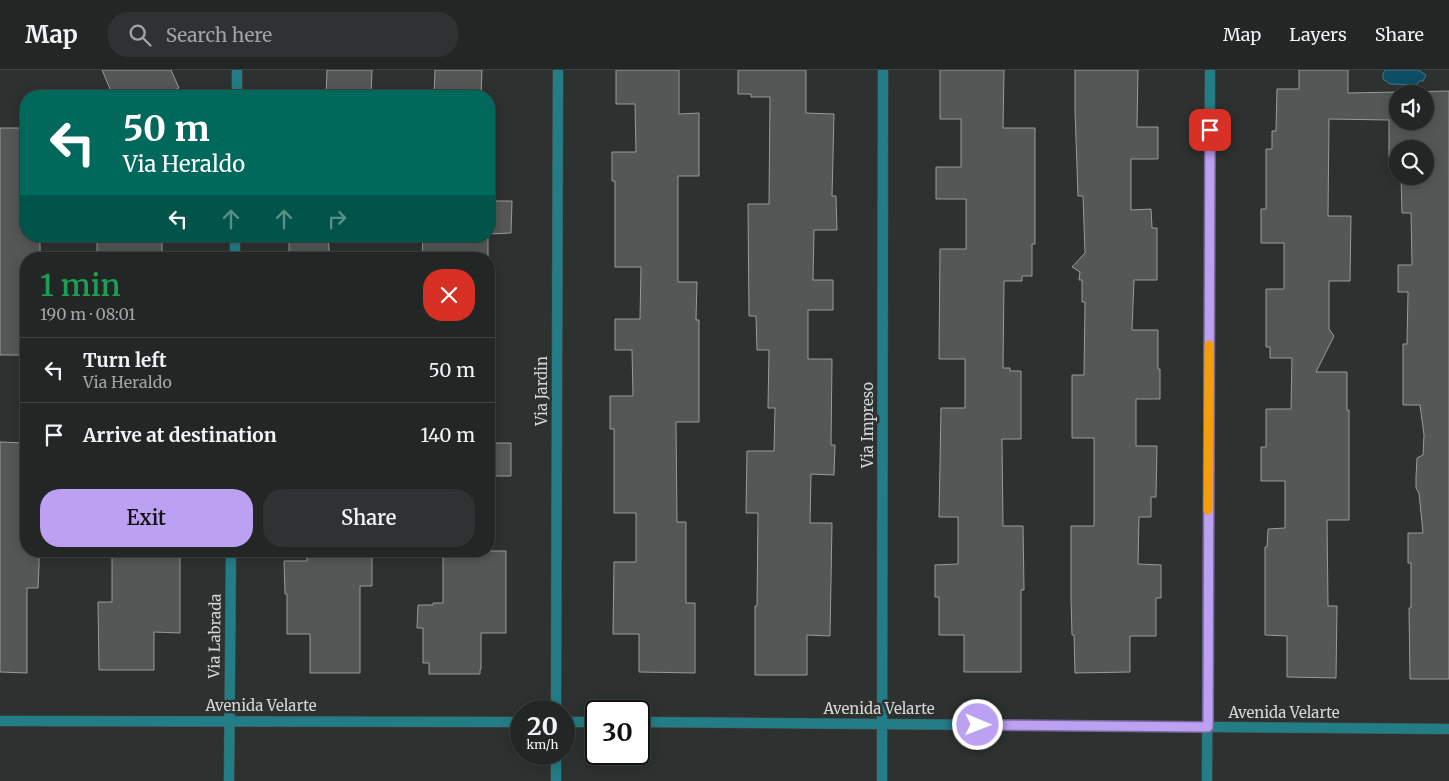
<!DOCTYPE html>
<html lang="en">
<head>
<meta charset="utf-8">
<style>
  body { margin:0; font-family:Merriweather,serif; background:#2e3232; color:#f1f3f6; height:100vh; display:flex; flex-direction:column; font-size:19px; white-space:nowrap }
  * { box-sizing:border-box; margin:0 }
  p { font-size:16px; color:#a2a5a7 }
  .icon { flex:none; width:28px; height:28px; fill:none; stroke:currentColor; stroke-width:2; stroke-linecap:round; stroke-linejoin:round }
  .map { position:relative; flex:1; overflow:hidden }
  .drawer { position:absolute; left:20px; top:182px; width:475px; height:305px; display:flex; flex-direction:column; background:#222625; border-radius:20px; box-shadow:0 2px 12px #0003,0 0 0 1px #3f4342 }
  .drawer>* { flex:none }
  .banner { position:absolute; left:20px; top:20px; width:475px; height:152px; border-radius:20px; box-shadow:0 2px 12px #0003,0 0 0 1px #3f4342; background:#00695c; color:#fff; overflow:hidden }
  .buttons { position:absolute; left:1389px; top:15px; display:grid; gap:10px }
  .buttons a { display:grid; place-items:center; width:45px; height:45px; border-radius:50%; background:#222625; box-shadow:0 2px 12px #0003,0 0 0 1px #3f4342; font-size:25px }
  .speed { position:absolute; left:510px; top:630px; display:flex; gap:10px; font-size:25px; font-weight:700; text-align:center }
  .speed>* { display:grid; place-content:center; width:65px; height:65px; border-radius:50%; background:#222625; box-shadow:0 2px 12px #0003,0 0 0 1px #3f4342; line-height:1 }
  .speed small { font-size:12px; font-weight:400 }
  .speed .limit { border:2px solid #111; border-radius:8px; background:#fff; color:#111 }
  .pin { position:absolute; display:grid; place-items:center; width:42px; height:42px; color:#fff; margin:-21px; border-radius:10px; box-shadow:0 2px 8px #0006 }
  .me { position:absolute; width:55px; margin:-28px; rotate:91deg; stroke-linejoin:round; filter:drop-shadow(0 0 4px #0008) }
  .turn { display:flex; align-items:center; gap:18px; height:105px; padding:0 20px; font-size:22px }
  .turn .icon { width:65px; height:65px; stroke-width:2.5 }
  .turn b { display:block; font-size:35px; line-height:42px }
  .lanes { display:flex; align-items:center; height:48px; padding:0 20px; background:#0003; justify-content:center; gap:25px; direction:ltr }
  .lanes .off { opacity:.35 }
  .round { display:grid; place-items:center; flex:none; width:52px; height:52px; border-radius:20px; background:#2e3232 }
  .headline { display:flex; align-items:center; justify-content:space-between; height:85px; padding:0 20px }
  h1 { font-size:30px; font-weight:600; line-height:38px; color:#1e9e55 }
  .button { display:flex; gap:10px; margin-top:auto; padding:10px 20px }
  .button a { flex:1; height:58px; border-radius:20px; background:#bca0f2; color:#111; font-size:20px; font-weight:600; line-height:58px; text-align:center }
  .button a+a { background:#2e3232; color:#f1f3f6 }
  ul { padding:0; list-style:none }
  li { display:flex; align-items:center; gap:15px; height:65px; padding:0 20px; border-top:1px solid #3f4342 }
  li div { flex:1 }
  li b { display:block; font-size:19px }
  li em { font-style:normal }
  header { display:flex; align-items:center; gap:30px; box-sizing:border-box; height:70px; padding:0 25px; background:#222625; border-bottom:1px solid #3f4342 }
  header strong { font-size:24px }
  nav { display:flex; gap:28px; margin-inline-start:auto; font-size:18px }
  .search { width:350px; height:45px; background:#2e3232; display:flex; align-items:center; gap:12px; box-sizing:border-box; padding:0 18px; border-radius:20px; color:#a2a5a7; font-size:19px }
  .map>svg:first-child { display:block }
</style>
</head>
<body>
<header>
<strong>Map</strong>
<div class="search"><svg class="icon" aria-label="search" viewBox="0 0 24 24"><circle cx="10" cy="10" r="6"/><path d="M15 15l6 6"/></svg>Search here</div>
<nav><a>Map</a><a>Layers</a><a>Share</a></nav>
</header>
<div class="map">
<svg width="1449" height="711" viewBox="0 0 1449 711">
  <rect width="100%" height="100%" fill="#2d3231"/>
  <path fill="#0c4e66" stroke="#487788" d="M1385 0H1418L1426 5 1423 11H1419L1417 15 1390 14 1383 9V4Z"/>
  <path fill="#535755" stroke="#979c99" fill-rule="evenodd" d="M102 0H171L179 18 161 26H113Z
    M327 0H372L371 26H326Z
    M435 0H482L481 26H434Z
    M616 0H679V44L699 43V106H678V212H697L696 250H699V352H676L677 452H686V533H695V603L639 602V564H613L614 492H636V443H614V359H610V326H633L632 280H615V249H640L641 197H615V111H612V82H636L635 34H616Z
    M738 0H806V43L834 44 832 126H836L837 160H814L813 210H833V240H808V289H832L831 375H835L834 405 811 404 810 453H832L830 566 807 565V605H755V536H757L758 443H746L747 381H774L775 338H768L769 280H757L756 246H749L748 134H769L770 27H751V24H738Z
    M940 0H1004L1003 58H1035V174H1032V206H1022V211H1004L1003 298H1010V301H1021V369H1002L1003 456H1023L1024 520H1021V602H964V565H939V527H935V495L958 494V447H939L941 338H965V289H939L940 179H966V129H936V97H961V49H940Z
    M1075 0H1138L1137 57H1158V89H1131V140L1151 139 1152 158H1157V210H1134L1132 260H1158V299H1160V329H1136V376H1157L1156 427H1151V447H1139L1138 494 1161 495V528H1156V566H1130V602L1075 603 1074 565H1072L1071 530V456H1094V368H1072V305H1084L1085 232H1082V210H1079L1080 202 1072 197 1085 183 1083 126H1078L1075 41Z
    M1299 0H1348V23L1449 21V609H1410L1409 538H1411V493H1408V463H1423L1419 423 1416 418V407L1417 388 1423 385 1424 365 1420 335H1403V274H1407L1408 222H1398V195H1412L1411 143H1402L1401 106H1425V79H1398V87H1389V50L1329 49 1328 146H1351L1350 211H1329V259L1334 266 1316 302H1347V340H1349V450H1327L1328 536H1337L1336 608 1287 607V566L1265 565V477H1267L1268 459 1285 458V411H1261V377H1266V339H1291L1292 288H1270V277H1266V219H1284V173H1261V139H1266V79H1272V61H1276L1277 19H1299ZM1398 24H1425V51H1398Z
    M0 58H26V166H40V189H26V285H0Z
    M489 131H512L511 163 489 164Z
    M97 166H162V189H97Z
    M289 166H328L330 189H289Z
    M423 166H488V189H422Z
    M0 372 26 373V481H39V496L38 518H27V603L0 602Z
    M489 373H511V406H489Z
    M112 481H173V486L180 487V563L154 562V600H99L98 532H112Z
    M307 481H372V516H360V603H310V564H287V524H285L284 491H307Z
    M443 481H506V563H481V599L480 600V604H429V593H423V558H417L418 535H433V533H443Z"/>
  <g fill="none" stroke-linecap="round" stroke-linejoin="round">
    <defs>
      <path id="street" d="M237 26V0
        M235 189V166
        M556 641 558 0
        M0 651 521 652
        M564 652H596
        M639 652 1449 659
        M229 711 231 481
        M556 711V684
        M882 711 883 0
        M1207 711 1210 0"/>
    </defs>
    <use href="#street" stroke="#4b504f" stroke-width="11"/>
    <use href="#street" stroke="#237d86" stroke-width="10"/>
  </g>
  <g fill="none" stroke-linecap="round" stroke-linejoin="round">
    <defs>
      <path id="route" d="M978 655 1208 657 1210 60"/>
    </defs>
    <use href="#route" stroke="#7a689d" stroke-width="12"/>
    <use href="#route" stroke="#bca0f2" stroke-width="9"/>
    <path stroke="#f59e0b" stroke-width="9" d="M1208 440 1209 275"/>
  </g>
  <g text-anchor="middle" stroke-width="5" stroke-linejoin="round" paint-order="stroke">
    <g font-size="15" fill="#d4d7d6" stroke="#2d3231">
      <text transform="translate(542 321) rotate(-90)" y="5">Via Jardin</text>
      <text transform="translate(868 355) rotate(-90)" y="5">Via Impreso</text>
      <text transform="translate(215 566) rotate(-89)" y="5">Via Labrada</text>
      <text x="261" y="641">Avenida Velarte</text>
      <text x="879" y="644">Avenida Velarte</text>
      <text x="1284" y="648">Avenida Velarte</text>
    </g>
  </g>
</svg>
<div class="buttons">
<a><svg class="icon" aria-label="sound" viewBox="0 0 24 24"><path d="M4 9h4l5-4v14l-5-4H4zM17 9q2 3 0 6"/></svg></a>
<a><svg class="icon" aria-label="search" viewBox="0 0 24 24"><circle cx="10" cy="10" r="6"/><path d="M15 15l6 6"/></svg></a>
</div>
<div class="speed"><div>20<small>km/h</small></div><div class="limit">30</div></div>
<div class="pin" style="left:1210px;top:60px;background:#d93025"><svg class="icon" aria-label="arrive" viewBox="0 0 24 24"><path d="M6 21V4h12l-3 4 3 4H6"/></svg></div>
<svg class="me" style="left:978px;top:655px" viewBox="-20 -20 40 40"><circle r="17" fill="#bca0f2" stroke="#fff" stroke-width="3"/><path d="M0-11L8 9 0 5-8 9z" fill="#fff"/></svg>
<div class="banner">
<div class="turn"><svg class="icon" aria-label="left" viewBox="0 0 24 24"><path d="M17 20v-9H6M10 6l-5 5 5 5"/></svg><div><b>50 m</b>Via Heraldo</div></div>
<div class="lanes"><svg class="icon" aria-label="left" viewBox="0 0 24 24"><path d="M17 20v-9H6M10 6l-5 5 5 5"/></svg><svg class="icon off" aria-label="ahead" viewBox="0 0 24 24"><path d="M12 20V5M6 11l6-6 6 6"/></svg><svg class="icon off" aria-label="ahead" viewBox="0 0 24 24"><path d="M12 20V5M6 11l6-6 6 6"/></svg><svg class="icon off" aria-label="right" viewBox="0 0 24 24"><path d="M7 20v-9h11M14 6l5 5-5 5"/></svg></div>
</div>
<section class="drawer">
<div class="headline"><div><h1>1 min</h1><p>190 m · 08:01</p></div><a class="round" style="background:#d93025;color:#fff"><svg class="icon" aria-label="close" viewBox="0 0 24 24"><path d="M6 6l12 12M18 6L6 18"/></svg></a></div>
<ul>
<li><svg class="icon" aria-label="left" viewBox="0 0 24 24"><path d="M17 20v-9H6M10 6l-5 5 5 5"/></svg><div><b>Turn left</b><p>Via Heraldo</p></div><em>50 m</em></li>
<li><svg class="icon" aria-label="arrive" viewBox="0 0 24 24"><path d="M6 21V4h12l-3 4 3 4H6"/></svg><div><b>Arrive at destination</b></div><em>140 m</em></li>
</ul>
<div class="button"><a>Exit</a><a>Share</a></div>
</section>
</div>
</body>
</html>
